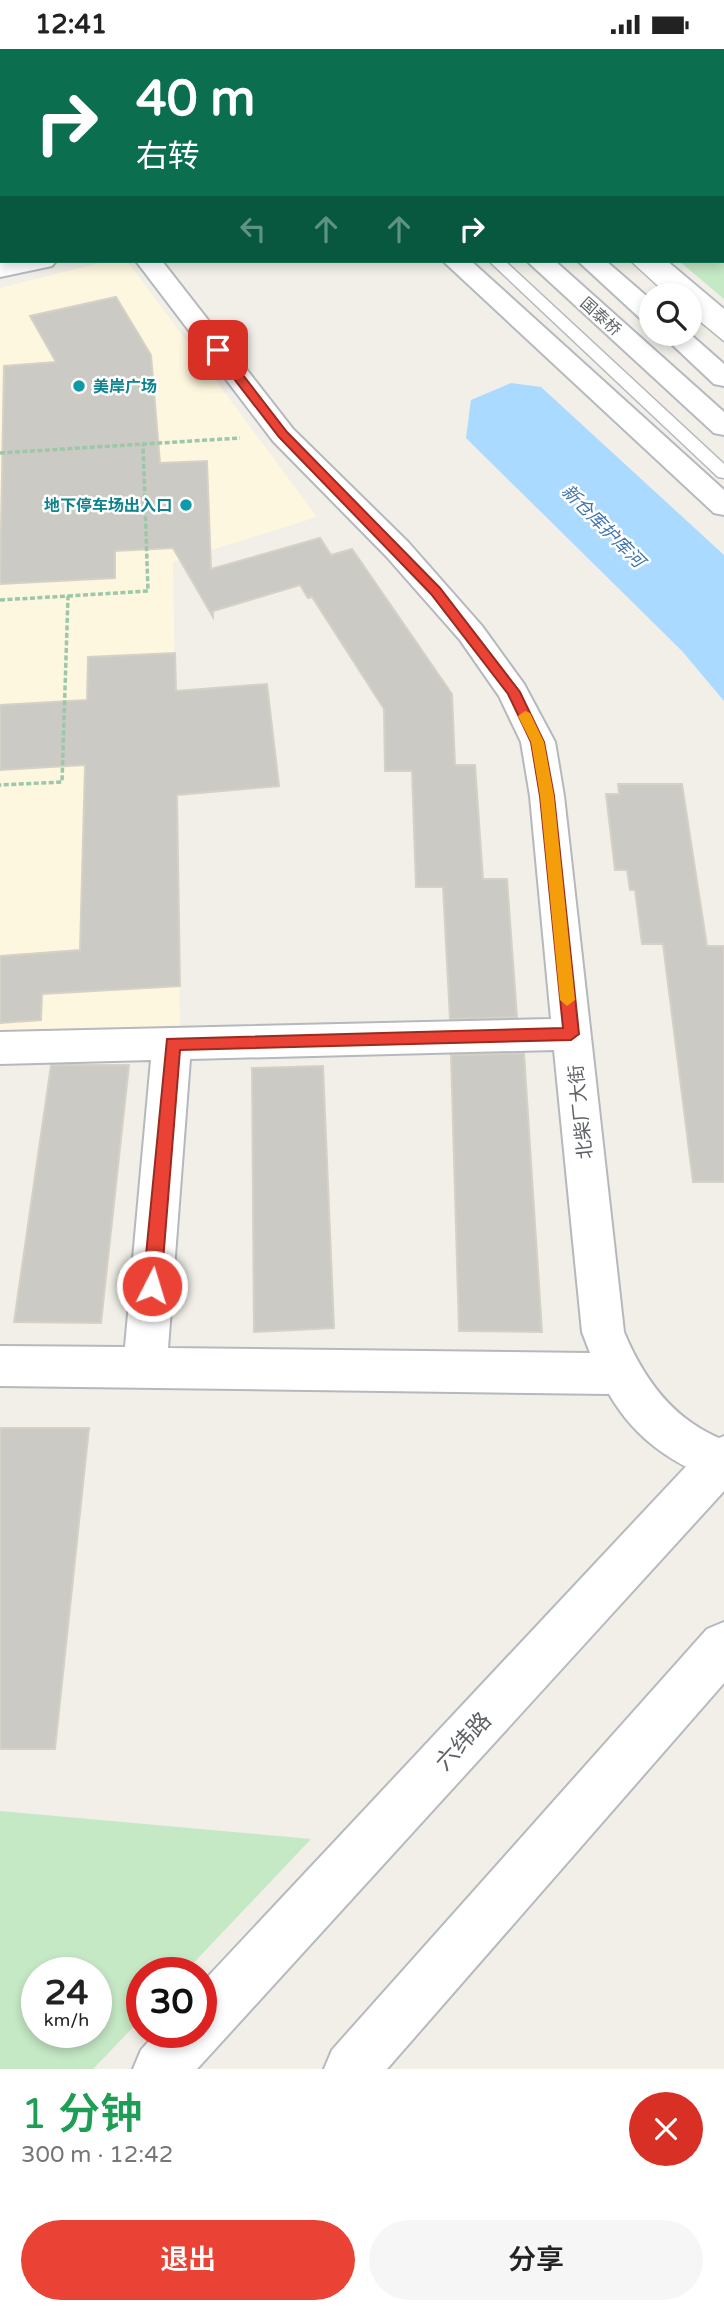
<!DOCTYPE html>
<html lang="zh">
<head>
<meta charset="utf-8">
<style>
  body { margin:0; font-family:"Varela Round","Noto Sans SC",sans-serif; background:#f6f6f6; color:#222; height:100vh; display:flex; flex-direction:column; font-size:26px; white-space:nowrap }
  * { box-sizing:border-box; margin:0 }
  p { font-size:23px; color:#767676 }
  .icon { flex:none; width:38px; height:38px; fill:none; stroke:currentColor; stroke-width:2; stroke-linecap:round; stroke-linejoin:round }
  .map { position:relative; height:2020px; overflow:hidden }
  .details { display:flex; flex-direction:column; background:#fff; flex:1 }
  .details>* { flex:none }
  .hud { position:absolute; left:0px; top:0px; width:724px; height:214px; box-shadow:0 4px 10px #0003; background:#0b6e4f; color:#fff; overflow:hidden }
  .buttons { position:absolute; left:639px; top:234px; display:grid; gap:14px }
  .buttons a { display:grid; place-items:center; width:63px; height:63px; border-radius:50%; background:#fff; box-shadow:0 4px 10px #0003; font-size:35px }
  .speed { position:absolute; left:21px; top:1908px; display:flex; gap:14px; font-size:35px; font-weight:700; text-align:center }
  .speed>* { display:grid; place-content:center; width:91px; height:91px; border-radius:50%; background:#fff; box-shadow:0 4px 10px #0003; line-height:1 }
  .speed small { font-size:18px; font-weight:400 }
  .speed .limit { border:10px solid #d22; background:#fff; color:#111 }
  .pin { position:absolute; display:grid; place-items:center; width:60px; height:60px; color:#fff; margin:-30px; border-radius:14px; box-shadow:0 4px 10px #0006 }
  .me { position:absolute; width:77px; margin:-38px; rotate:5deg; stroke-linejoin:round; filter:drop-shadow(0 0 5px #0008) }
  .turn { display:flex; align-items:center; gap:24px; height:147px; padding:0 21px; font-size:32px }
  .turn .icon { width:91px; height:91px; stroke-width:2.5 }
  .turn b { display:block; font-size:49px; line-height:60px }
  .lanes { display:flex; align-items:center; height:66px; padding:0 21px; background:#0003; justify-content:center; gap:35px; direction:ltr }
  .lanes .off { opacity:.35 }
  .round { display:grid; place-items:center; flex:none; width:74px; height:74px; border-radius:37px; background:#f6f6f6 }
  .summary { display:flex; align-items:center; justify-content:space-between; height:119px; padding:0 21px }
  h1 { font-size:42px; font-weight:600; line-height:52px; color:#1e9e55 }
  .button { display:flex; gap:14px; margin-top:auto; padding:14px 21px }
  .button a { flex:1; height:80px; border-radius:42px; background:#ea4335; color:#fff; font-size:28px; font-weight:600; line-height:80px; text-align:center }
  .button a+a { background:#f6f6f6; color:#222 }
  .status { display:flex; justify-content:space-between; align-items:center; height:49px; padding:0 35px; background:#fff; direction:ltr }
  .status svg { height:19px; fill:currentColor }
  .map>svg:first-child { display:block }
</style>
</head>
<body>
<div class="status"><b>12:41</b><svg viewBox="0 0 49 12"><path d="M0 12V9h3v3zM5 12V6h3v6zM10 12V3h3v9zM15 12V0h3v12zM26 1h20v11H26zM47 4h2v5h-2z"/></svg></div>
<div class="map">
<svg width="724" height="2020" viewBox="0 0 724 2020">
  <rect width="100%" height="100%" fill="#f1efe8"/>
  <path fill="#fef7e0" d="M108 212H127L317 468 173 513 180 981 0 992V239Z"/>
  <path fill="#c5e8c5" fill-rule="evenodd" d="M723 100H724V250L679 212H723Z
    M0 1762 311 1790 185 1923H142V1969L93 2020H0ZM37 1923H96V1983H37Z"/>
  <path fill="#aadaff" d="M0 0H675L2 2 0 134Z
    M511 334 541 338 724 506V652L682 602 466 389 471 351Z"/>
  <path fill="#cccac5" stroke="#d6d1c6" stroke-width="2" d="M116 248 151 306 160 414 207 412 211 520 320 489 331 506 352 500 452 645 455 716H475L483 830H507L517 968 450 970 443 838H416L412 722H385L384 660 312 548 308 549 300 536 213 562V568L173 499 115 502V529L0 535 4 317 56 313 30 267Z
    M175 604 176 642 267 635 279 737 177 746 180 937 42 945 41 971 0 974V907L80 901 85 716 0 721V656L87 651 88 608Z
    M618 735H682L707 897H724V1133H693L663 895H642L635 841H630L627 821H615L606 745H619Z
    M524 1004 542 1283 459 1282 451 1006Z
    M51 1016H129L101 1274 14 1273Z
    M323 1017 334 1279 254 1283 252 1019Z
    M0 1379H89L55 1700H0Z"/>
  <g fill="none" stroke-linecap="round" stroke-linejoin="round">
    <defs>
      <path id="lane" d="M280 0H294L295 2H282Z
        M365 0H379L380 2H367Z
        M489 212H505L724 415V429L718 428Z
        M631 212H647L686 247H669Z
        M695 256 724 279V292L690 264V258Z"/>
      <path id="street" d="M136 212H162L293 380 408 493 482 577 524 635 555 693 564 747 624 1283C644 1331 674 1372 724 1391V1435C674 1415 637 1393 609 1345L0 1337V1297L125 1298 151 1011 0 1015V983L551 970 530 747 521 693 499 647 460 591 386 507 273 392ZM554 1001 582 1283 590 1304 168 1299 190 1010Z"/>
      <path id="secondary" d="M296 0H319L320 2H297Z
        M338 0H361L362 2H339Z
        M723 65H724V79H723Z
        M0 183H2L0 199Z
        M0 212H56L52 217 0 228Z
        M443 212H471L724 441V466L714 464Z
        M527 212H555L724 363V386L714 384Z
        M578 212H606L651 251V273L642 271Z
        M639 212H667L724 260V282L715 280 690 258V247H677Z
        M661 285H690L724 315V337L714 335Z
        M724 1387V1442L197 2020H133L141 2001 157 1983H201V1935L708 1394Z
        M724 1573V1634L387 2020H324L332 2001 707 1580Z"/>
    </defs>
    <use href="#lane" stroke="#b5b8bc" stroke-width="3"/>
    <use href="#street" stroke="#b5b8bc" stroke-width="4"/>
    <use href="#secondary" stroke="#b6babf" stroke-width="4"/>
    <path stroke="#9cc7a9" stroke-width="3.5" stroke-dasharray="5 2.5" stroke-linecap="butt" d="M0 404 240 389
      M68 547 148 542 143 395
      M0 551 68 547 62 733 0 736"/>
    <use href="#lane" fill="#fff" fill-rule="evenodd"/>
    <use href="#street" fill="#fff" fill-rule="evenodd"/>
    <use href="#secondary" fill="#fff" fill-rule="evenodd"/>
  </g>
  <path fill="#ea4335" stroke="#982c22" stroke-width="2" d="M214 299H222L287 383 440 539 520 643 544 693 554 747 579 985 571 991 180 1001 161 1237 152 1245 143 1237 167 990 563 979 540 747 531 693 508 645 431 545 279 388 214 304Z"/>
  <path fill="#f59e0b" d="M525 662 530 664 544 693 554 747 575 951 567 957 560 951 540 747 531 693 518 667Z"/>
  <g fill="#0f9aa8" stroke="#fff" stroke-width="2.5">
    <circle cx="79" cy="337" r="7"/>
    <circle cx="186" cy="456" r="7"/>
  </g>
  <g text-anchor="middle" stroke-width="5" stroke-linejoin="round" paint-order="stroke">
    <g font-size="16" fill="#5f6368" stroke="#fff">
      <text transform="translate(601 267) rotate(42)" y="6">国泰桥</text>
    </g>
    <g font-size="16" font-weight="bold" fill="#0d838f" stroke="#fff" text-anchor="start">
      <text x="93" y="343">美岸广场</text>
      <text x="172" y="462" text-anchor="end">地下停车场出入口</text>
    </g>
    <g font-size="18" font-style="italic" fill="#4174aa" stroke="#fff">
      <text transform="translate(603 477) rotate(45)" y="6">新仓库护库河</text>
    </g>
    <g font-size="19" fill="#5f6368" stroke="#fff">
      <text transform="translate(580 1063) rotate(-96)" y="7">北柴厂大街</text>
    </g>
    <g font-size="23" fill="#5f6368" stroke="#fff">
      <text transform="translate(463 1692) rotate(-47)" y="8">六纬路</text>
    </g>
  </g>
</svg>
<div class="buttons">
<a><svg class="icon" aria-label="search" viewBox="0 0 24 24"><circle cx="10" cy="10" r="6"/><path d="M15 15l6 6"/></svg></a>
</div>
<div class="speed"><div>24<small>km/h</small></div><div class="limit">30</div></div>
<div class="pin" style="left:218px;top:301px;background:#d93025"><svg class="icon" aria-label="arrive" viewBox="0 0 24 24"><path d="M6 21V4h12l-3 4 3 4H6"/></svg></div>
<svg class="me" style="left:152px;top:1237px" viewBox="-20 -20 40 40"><circle r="17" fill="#ea4335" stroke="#fff" stroke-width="3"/><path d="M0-11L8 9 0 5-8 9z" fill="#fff"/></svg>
<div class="hud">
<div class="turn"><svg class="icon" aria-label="right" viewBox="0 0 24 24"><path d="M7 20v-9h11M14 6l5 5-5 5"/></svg><div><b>40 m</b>右转</div></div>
<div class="lanes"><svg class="icon off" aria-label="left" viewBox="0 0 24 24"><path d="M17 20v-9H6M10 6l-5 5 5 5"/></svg><svg class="icon off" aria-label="ahead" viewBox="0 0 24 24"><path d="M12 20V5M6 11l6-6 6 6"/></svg><svg class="icon off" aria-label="ahead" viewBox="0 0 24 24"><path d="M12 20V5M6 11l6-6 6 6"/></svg><svg class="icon" aria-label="right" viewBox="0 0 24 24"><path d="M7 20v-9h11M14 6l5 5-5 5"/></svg></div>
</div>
</div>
<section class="details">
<div class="summary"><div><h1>1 分钟</h1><p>300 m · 12:42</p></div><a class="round" style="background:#d93025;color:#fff"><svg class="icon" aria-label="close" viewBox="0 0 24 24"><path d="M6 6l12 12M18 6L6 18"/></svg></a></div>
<div class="button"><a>退出</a><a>分享</a></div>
</section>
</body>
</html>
